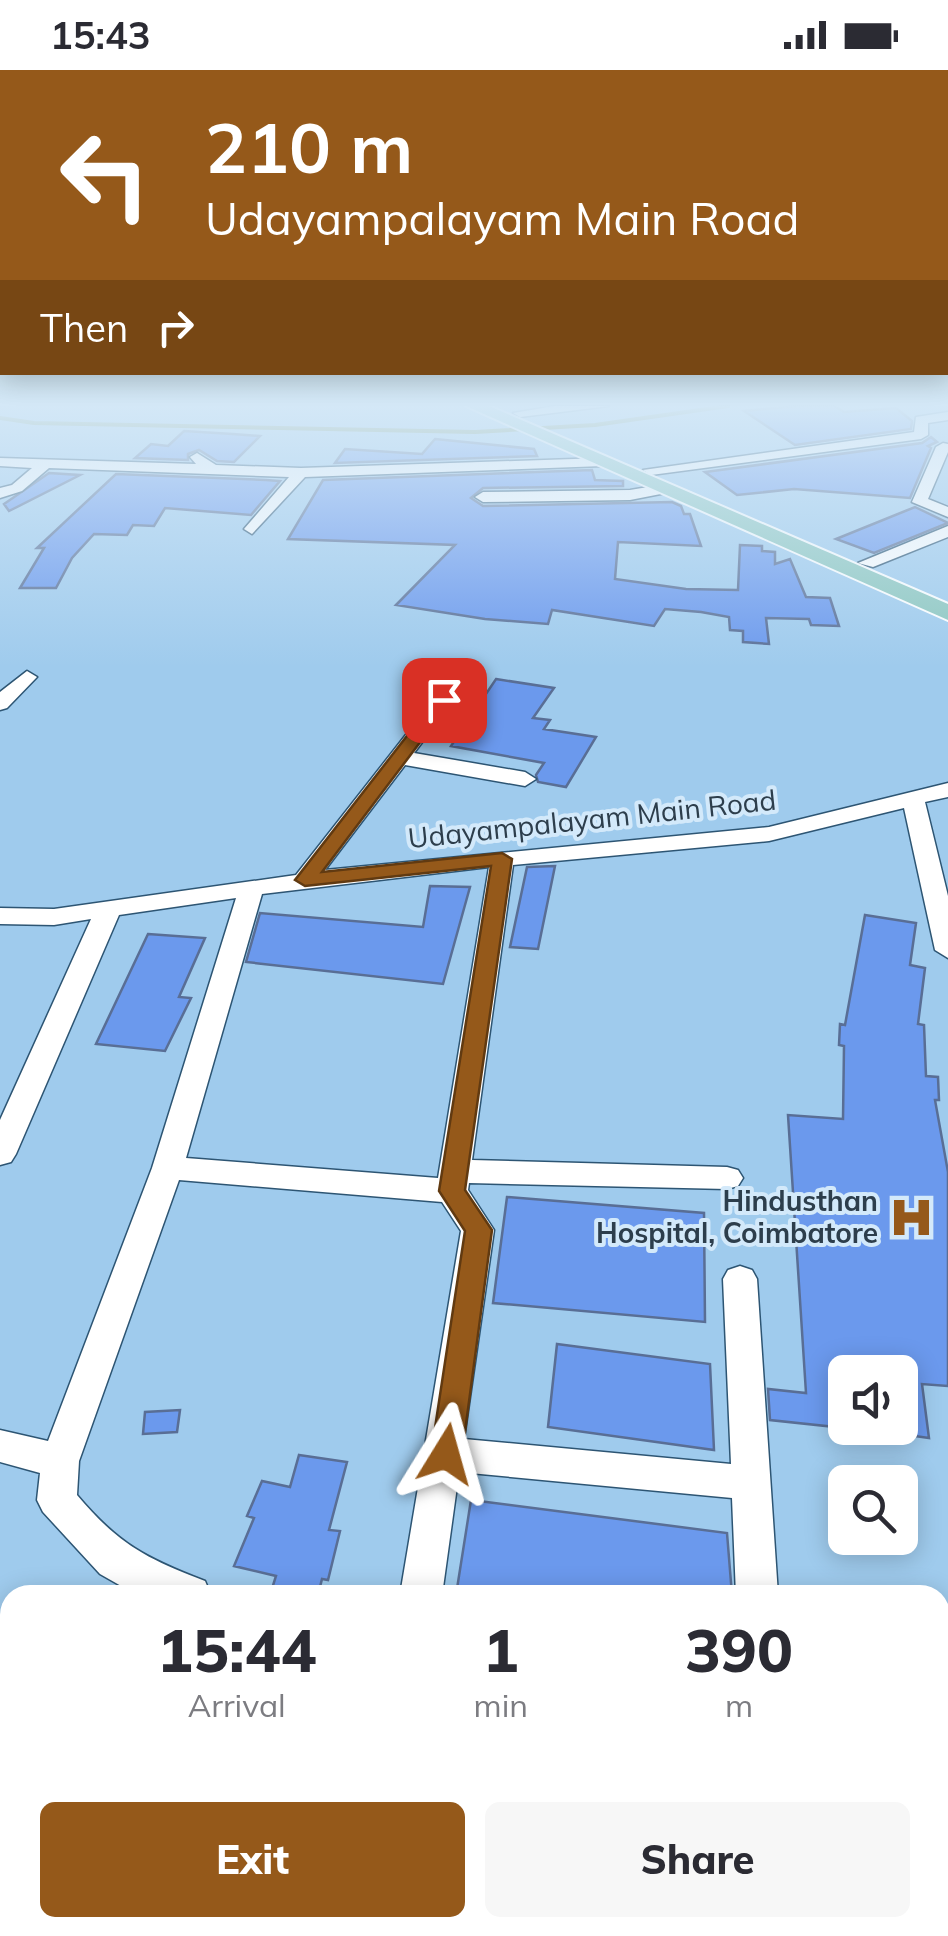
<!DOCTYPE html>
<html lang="en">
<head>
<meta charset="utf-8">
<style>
  body { margin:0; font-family:Mulish,sans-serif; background:#f7f7f7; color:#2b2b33; height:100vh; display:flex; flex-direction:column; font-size:38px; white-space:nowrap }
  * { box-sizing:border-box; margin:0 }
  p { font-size:32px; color:#7c7c81 }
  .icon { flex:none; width:55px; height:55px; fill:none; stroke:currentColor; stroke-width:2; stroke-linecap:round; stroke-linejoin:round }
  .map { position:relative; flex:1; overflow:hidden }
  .side { position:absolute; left:0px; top:1515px; width:950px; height:352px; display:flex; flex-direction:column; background:#fff; border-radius:30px 30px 0 0; box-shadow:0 5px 25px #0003 }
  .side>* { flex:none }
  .top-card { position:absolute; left:0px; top:0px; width:950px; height:305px; box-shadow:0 5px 25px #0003; background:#95591a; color:#fff; overflow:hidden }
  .controls { position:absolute; left:828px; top:1285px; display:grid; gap:20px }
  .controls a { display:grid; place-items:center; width:90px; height:90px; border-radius:15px; background:#fff; box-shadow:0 5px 25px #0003; font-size:50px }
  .pin { position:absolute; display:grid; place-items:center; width:85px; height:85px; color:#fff; margin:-42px; border-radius:20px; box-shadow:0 5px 15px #0006 }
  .me { position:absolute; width:110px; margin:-55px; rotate:8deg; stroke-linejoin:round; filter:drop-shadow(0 0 8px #0008) }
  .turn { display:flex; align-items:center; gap:35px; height:210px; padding:0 40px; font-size:45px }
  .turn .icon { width:130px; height:130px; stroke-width:2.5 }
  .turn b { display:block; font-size:70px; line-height:85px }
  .then { display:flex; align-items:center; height:95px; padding:0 40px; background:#0003; gap:20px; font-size:38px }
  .eta { display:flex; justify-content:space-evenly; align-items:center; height:170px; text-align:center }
  .eta b { font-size:60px; font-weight:800; line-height:70px }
  .cta { display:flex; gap:20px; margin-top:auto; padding:20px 40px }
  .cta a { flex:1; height:115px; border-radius:15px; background:#95591a; color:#fff; font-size:40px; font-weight:800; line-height:115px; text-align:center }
  .cta a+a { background:#f7f7f7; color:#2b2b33 }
  .status { display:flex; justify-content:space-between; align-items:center; height:70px; padding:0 50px; background:#fff; direction:ltr }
  .status svg { height:28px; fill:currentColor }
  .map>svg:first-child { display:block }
</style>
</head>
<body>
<div class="status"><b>15:43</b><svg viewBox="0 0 49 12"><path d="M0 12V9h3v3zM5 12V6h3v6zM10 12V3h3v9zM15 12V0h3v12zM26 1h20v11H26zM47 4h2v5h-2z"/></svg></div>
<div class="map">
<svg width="948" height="1866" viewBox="0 0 948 1866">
  <rect width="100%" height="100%" fill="#9fcbed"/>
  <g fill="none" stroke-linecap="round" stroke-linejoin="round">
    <path stroke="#6d843e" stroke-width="4" d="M0 348 34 353 475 362 595 355 728 336"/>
  </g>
  <path fill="#6b99ed" stroke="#596e95" stroke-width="2.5" d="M796 336H834L844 342 896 338 912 351 911 359 795 375 744 341Z
    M184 361 233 364 260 366 234 392 217 391 199 380 188 384V390L135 388 151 374 168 376Z
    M931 367 937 372 928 376 931 378 910 428 794 419 737 425 705 402 922 373Z
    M435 369 534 379 537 386 335 393 345 379 422 384Z
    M592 400 595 410 623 411V416L483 418 471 428 483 436 672 432 681 436 684 444H690L701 476 618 472 615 509 686 519 738 520 740 475 762 476V481L775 482V494L790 489 806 527 830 528 839 556 811 555 809 549 766 548 769 574 743 572V561L730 560 729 547 701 542 665 539 654 556 552 540 548 554 485 549 396 535 455 475 288 469 323 410Z
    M49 403 80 405 9 441 4 434Z
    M116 404 266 410 280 411 251 445 165 438 154 456 133 455 127 465 94 464 72 488 56 518H20L44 478H37Z
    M915 437 948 453 874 483 836 469Z
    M496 609 554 618 533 648 550 650 544 659 596 667 566 717 538 712 536 705 544 693 451 676Z
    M555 796 538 879 510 877 527 797Z
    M430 816 470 817 443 914 246 892 260 843 423 857Z
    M865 845 916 853 910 895 925 898 918 954 924 955 926 1006 938 1007 939 1030H935L948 1102V1316L922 1314 929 1368 900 1364V1302H845V1358L770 1350 768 1319 806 1323 788 1045 843 1049 844 976 839 975 840 954 845 955Z
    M148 864 205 868 179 927 191 928 165 981 96 974Z
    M507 1127 704 1143 705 1252 493 1233Z
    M557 1274 710 1294 714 1380 548 1357Z
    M180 1340 177 1362 143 1364 145 1342Z
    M299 1385 347 1392 329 1460 340 1461 328 1510 322 1509 318 1525H270L276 1506 234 1496 254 1448 247 1446 262 1411 290 1417Z
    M471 1430 727 1463 732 1525H456Z"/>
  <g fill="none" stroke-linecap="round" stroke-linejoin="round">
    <defs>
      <path id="minor" d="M555 336H609L520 347 513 343Z
        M948 342V350L928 353V365L921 369 651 405 643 400 914 362 916 347Z
        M943 373 948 374V382L928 429 948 437V447L912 432 936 377Z
        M197 383 216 395 301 398 603 388 610 392 603 396 305 407 252 464 244 459 289 407 49 398 22 421 0 428V418L12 415 32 398 0 396V388L196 394 190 387Z
        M666 414 674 419 671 422 630 430 483 432 475 427 483 422 630 420Z
        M948 456V467L873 497 858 493Z
        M466 595 476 601 414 683 525 702 536 709 525 716 405 695 325 800 769 757 948 713V727L925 732 948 826V888L935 880 904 738 769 771 513 795 472 1090 727 1097 738 1100 743 1108 738 1116 727 1119 469 1113 468 1120 494 1160 464 1369 731 1394 723 1209 728 1200 740 1196 752 1200 757 1209 778 1525H736L732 1428 459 1402 442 1525H400L461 1161 442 1132 179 1110 79 1391 77 1425C118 1474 147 1489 205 1511L211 1525H137L100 1504 43 1442 37 1430 40 1403 0 1392V1360L48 1371 152 1098 236 828 119 845 16 1084 11 1092 0 1095V1050L91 849 54 855 0 854V838L54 839 296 805 459 597ZM489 797 438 1108 186 1088 262 824Z
        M27 601 37 607 7 638 0 640V622Z"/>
      <path id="major" d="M466 336H489L948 534V550Z"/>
    </defs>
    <use href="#minor" stroke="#2d5573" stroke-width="3"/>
    <use href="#major" stroke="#fff" stroke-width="4"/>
    <use href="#minor" fill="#fff" fill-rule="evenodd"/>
    <use href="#major" fill="#8dc7bf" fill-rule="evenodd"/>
  </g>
  <linearGradient id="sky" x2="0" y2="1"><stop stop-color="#81ada2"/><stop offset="0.56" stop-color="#d4e8f7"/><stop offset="1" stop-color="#d4e8f7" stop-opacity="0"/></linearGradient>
  <rect width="948" height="597" fill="url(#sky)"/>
  <path fill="#95591a" stroke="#613a11" stroke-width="2.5" d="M438 626 452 630 322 802 502 783 512 789 465 1120 492 1160 462 1384 458 1394 446 1398 435 1394 431 1384 465 1161 439 1121 491 796 305 816 295 810Z"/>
  <defs>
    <symbol id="hospital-bare" viewBox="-9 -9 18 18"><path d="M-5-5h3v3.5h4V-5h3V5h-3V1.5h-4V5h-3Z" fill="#95591a" stroke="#d3e9fa" stroke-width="2.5" paint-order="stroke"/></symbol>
  </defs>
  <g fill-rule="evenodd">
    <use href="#hospital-bare" x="880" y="1116" width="63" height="63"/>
  </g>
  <g text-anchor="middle" stroke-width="8" stroke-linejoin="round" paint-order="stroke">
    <g font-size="28" fill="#2d3e4c" stroke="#d3e9fa">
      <text transform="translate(592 749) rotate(-6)" y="10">Udayampalayam Main Road</text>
    </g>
    <g font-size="28" font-weight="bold" fill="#2d3e4c" stroke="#d3e9fa" text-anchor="end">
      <text x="878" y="1141">Hindusthan<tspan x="878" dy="32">Hospital, Coimbatore</tspan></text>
    </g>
  </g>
</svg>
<div class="controls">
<a><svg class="icon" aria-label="sound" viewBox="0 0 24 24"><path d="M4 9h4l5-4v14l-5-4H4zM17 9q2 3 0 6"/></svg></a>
<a><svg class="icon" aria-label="search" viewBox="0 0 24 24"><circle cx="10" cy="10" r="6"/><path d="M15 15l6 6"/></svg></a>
</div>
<div class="pin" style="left:444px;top:630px;background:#d93025"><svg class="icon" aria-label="arrive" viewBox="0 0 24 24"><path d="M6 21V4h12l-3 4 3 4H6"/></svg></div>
<svg class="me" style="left:446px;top:1384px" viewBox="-20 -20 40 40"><path d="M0-17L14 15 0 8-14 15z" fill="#95591a" stroke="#fff" stroke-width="4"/></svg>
<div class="top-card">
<div class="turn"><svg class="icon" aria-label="left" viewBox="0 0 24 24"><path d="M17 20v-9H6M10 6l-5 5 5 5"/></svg><div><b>210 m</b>Udayampalayam Main Road</div></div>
<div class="then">Then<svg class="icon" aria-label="right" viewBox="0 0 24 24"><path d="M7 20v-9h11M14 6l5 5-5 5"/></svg></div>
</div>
<section class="side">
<div class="eta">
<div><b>15:44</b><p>Arrival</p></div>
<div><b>1</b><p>min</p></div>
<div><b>390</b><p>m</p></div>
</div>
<div class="cta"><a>Exit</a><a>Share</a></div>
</section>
</div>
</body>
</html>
